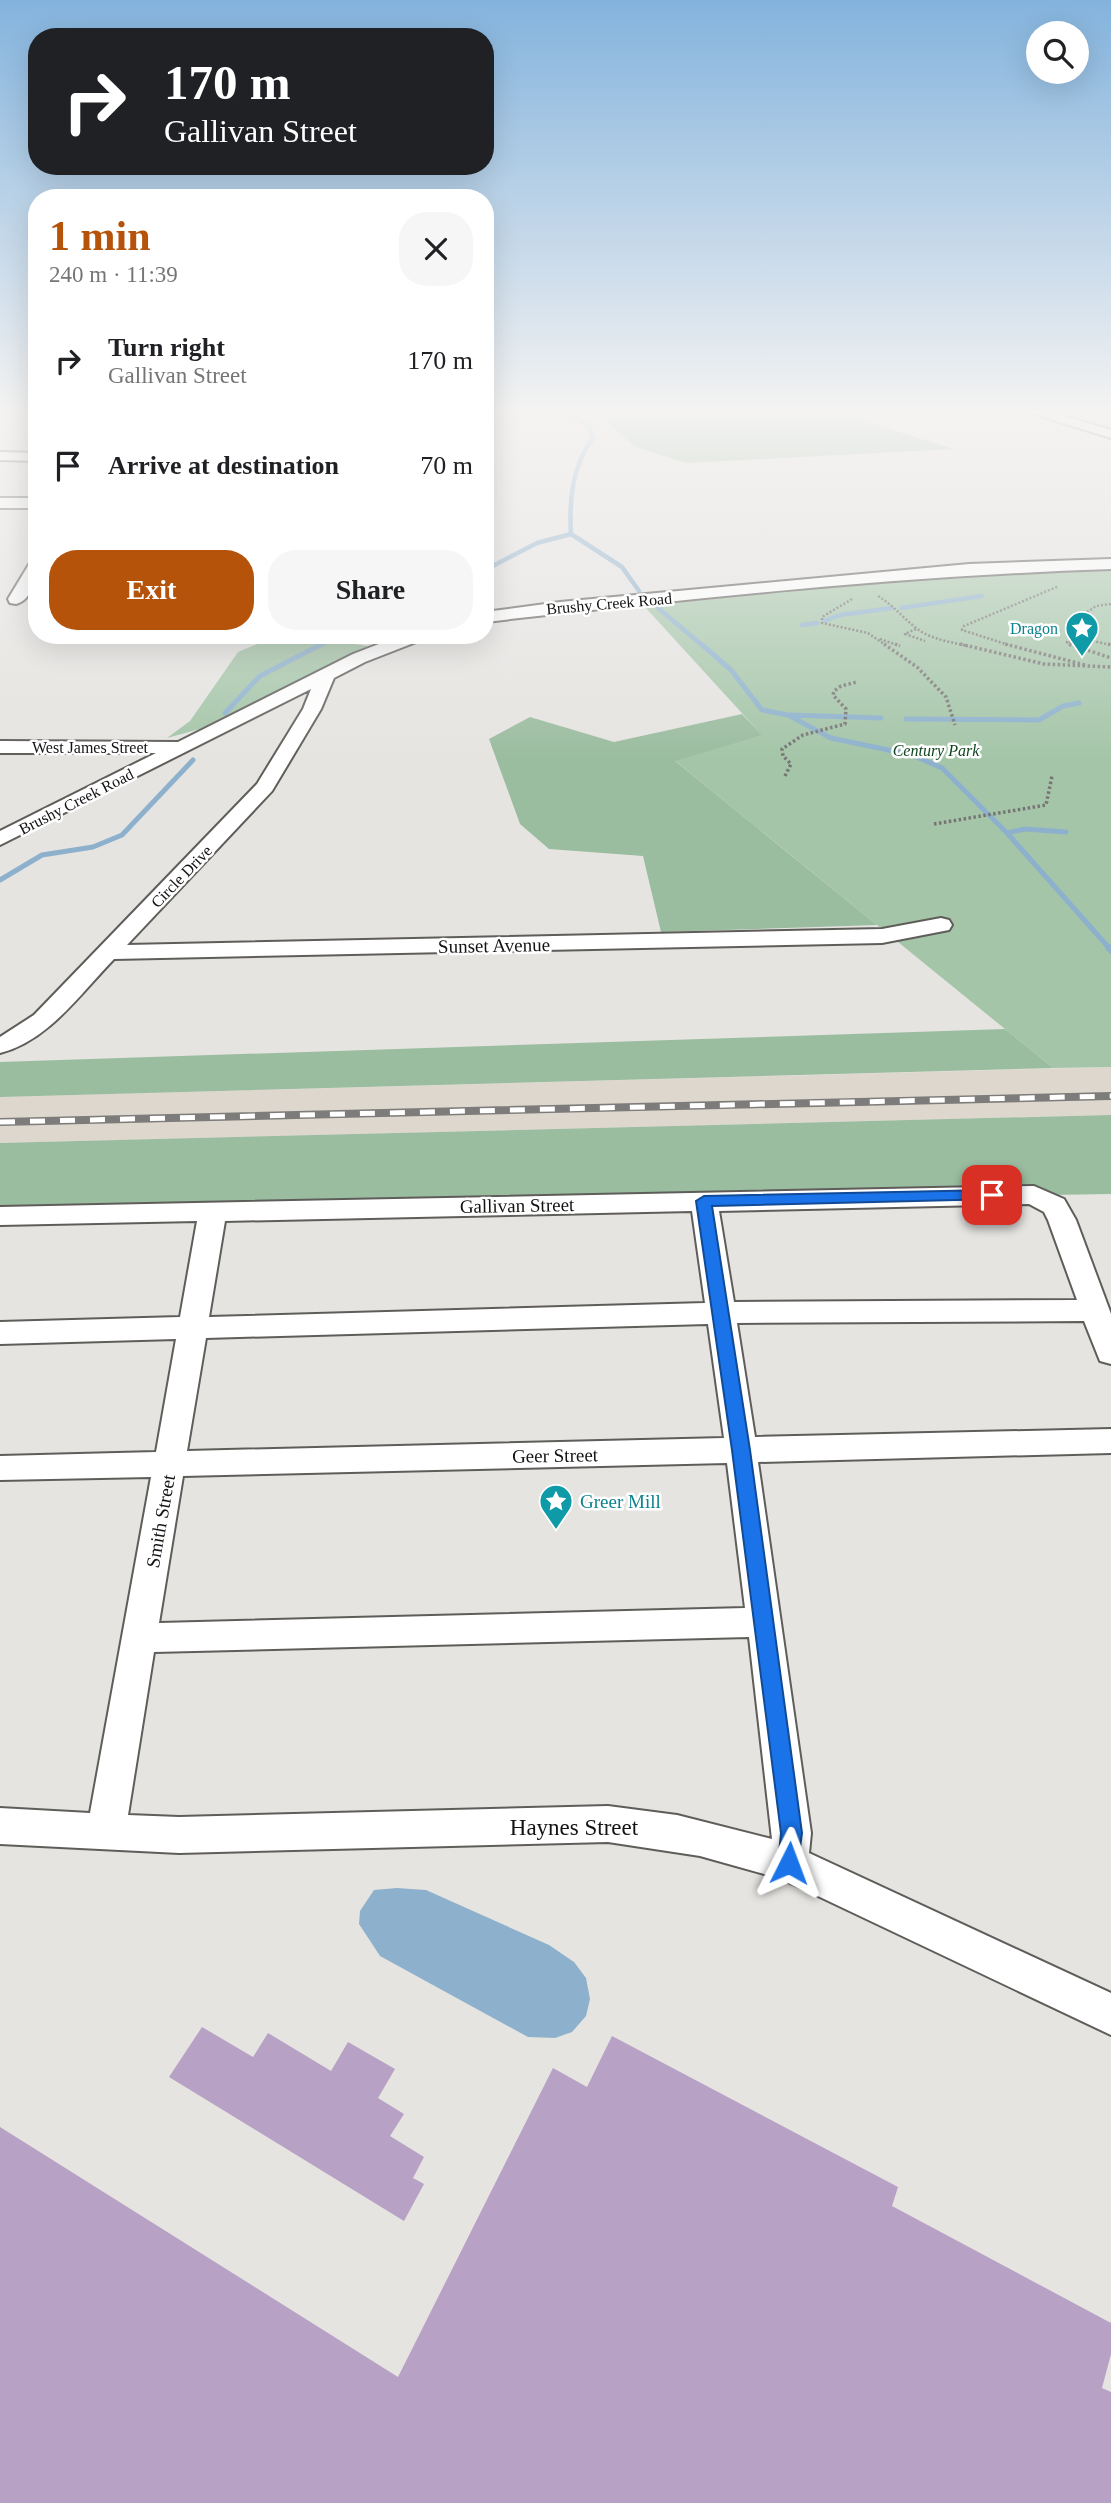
<!DOCTYPE html>
<html lang="en">
<head>
<meta charset="utf-8">
<style>
  body { margin:0; font-family:Georgia,serif; background:#f6f6f6; color:#202124; height:100vh; display:flex; flex-direction:column; font-size:26px; white-space:nowrap }
  * { box-sizing:border-box; margin:0 }
  p { font-size:23px; color:#757577 }
  .icon { flex:none; width:38px; height:38px; fill:none; stroke:currentColor; stroke-width:2; stroke-linecap:round; stroke-linejoin:round }
  .map { position:relative; flex:1; overflow:hidden }
  .side { position:absolute; left:28px; top:189px; width:466px; height:455px; display:flex; flex-direction:column; background:#fff; border-radius:28px; box-shadow:0 7px 28px #0002 }
  .side>* { flex:none }
  .banner { position:absolute; left:28px; top:28px; width:466px; height:147px; border-radius:28px; box-shadow:0 7px 28px #0002; background:#202124; color:#fff; overflow:hidden }
  .fabs { position:absolute; left:1026px; top:21px; display:grid; gap:14px }
  .fabs a { display:grid; place-items:center; width:63px; height:63px; border-radius:50%; background:#fff; box-shadow:0 7px 28px #0002; font-size:35px }
  .pin { position:absolute; display:grid; place-items:center; width:60px; height:60px; color:#fff; margin:-30px; border-radius:14px; box-shadow:0 4px 10px #0006 }
  .me { position:absolute; width:77px; margin:-38px; rotate:3deg; stroke-linejoin:round; filter:drop-shadow(0 0 5px #0008) }
  .turn { display:flex; align-items:center; gap:24px; height:147px; padding:0 21px; font-size:32px }
  .turn .icon { width:91px; height:91px; stroke-width:2.5 }
  .turn b { display:block; font-size:49px; line-height:60px }
  .round { display:grid; place-items:center; flex:none; width:74px; height:74px; border-radius:28px; background:#f6f6f6 }
  .overview { display:flex; align-items:center; justify-content:space-between; height:119px; padding:0 21px }
  h1 { font-size:42px; font-weight:700; line-height:52px; color:#b45309 }
  .cta { display:flex; gap:14px; margin-top:auto; padding:14px 21px }
  .cta a { flex:1; height:80px; border-radius:28px; background:#b45309; color:#fff; font-size:28px; font-weight:700; line-height:80px; text-align:center }
  .cta a+a { background:#f6f6f6; color:#202124 }
  ul { padding:0; list-style:none }
  li { display:flex; align-items:center; gap:21px; height:105px; padding:0 21px }
  li div { flex:1 }
  li b { display:block; font-size:26px }
  li em { font-style:normal }
  .map>svg:first-child { display:block }
</style>
</head>
<body>
<div class="map">
<svg width="1111" height="2503" viewBox="0 0 1111 2503">
  <rect width="100%" height="100%" fill="#e6e4e1"/>
  <path fill="#dad8ee" d="M485 416H495L498 499 485 513Z"/>
  <path fill="#ded7cd" d="M1111 1067V1115L0 1143V1097Z"/>
  <path fill="#a4c5a8" d="M1033 566 1111 567V1067L1053 1068 674 760 761 734 644 606Z
    M279 635H347L355 644 368 646 207 727 167 738 190 721 238 652Z"/>
  <path fill="#9abc9f" d="M585 410H829L953 449 686 463 636 447 601 417Z
    M742 714 762 735 675 761 877 925 661 932 643 856 549 849 520 824 489 739 530 717 614 742Z
    M1005 1029 1053 1068 0 1097V1062Z
    M1111 1115V1194L0 1211V1143Z"/>
  <path fill="#8db1cc" d="M397 1888 426 1890 549 1945 574 1962 586 1978 590 1999 586 2016 572 2032 555 2038 528 2037 380 1956 359 1924 360 1911 374 1890Z"/>
  <g fill="none" stroke-linecap="round" stroke-linejoin="round">
    <path stroke="#8db1cc" stroke-width="4.5" d="M554 410 589 425 593 438C572 467 569 499 571 534L622 567 639 591
      M485 570 537 543 571 534
      M658 608 703 646
      M901 608 982 596
      M824 621 840 615 892 608
      M802 625 817 623
      M319 646 340 635"/>
    <path stroke="#8db1cc" stroke-width="5" d="M701 644 731 670 762 710 788 715 831 738 912 755 942 768 1007 833 1110 949
      M225 713 260 676 322 644
      M790 715 881 718
      M906 719 1039 720 1063 706 1079 703
      M1007 833 1025 829 1066 832
      M0 880 42 855 93 847 122 835 193 760"/>
    <path stroke="#8db1cc" stroke-width="7" d="M1109 948 1111 950"/>
  </g>
  <path fill="#b7a1c5" d="M202 2027 253 2057 268 2033 331 2071 348 2042 395 2069 378 2098 404 2114 390 2136 424 2157 413 2178 424 2184 404 2221 169 2077Z
    M612 2036 898 2187 892 2206 1111 2323V2354L1102 2388 1111 2392V2503H0V2127L398 2377 553 2068 587 2087Z"/>
  <g fill="none" stroke-linecap="round" stroke-linejoin="round">
    <defs>
      <path id="minor" d="M1021 410H1044L1111 430V438Z
        M0 452 37 453V461L0 460Z
        M0 498H37V508H0Z
        M37 559C37 574 33 600 16 604L10 603 8 599 31 561Z
        M1111 559V569C902 576 693 598 485 622V612L560 602 969 564Z
        M402 635H427L424 639 365 662 334 678 321 709 272 791 127 945 882 929 941 918 949 920 952 925 949 930 882 943 114 959C81 993 48 1041 0 1053V1037L34 1015 257 784 303 709 311 689 0 845V831L156 753H0V741L178 742 353 654Z
        M1034 1186 1064 1199 1076 1220 1111 1314V1364L1100 1361 1084 1321 737 1323 755 1437 1111 1429V1453L758 1462 811 1833 809 1853 1111 1993V2035L782 1879 700 1856 608 1842 179 1853 0 1844V1808L90 1813 151 1477 0 1480V1456L156 1452 176 1339 0 1344V1322L180 1317 197 1221 0 1225V1207ZM1029 1204 1044 1212 1048 1220 1077 1300 734 1302 719 1211ZM692 1211 705 1303 209 1317 225 1221ZM708 1324 724 1438 187 1451 206 1338ZM727 1463 745 1608 159 1623 183 1476ZM749 1637 772 1839 677 1815 608 1806 179 1817 128 1815 154 1652Z"/>
    </defs>
    <use href="#minor" stroke="#5f5d5a" stroke-width="4"/>
    <path stroke="#777574" stroke-width="2.5" stroke-dasharray="2 2" stroke-linecap="butt" d="M878 596C893 605 902 617 916 628 930 639 950 642 968 646
      M852 599 822 617V623L868 633 887 646
      M916 629 905 634 925 641
      M1080 638 1083 615 1096 606 1111 604
      M880 639 900 646
      M1012 646 962 630 964 626 1059 586
      M1071 646 1067 642 1080 638 1111 645"/>
    <path stroke="#777574" stroke-width="3.5" stroke-dasharray="2.5 2.5" stroke-linecap="butt" d="M884 644 917 667 946 697 955 725
      M895 644 900 646
      M960 644 1044 664 1111 667
      M1005 644 1085 665
      M1069 644 1111 658
      M1108 644 1111 645
      M785 776 791 764 783 756 782 749 803 735 845 724 846 709 833 695 834 691 841 686 857 682
      M934 824 1046 805 1052 776"/>
    <use href="#minor" fill="#fff" fill-rule="evenodd"/>
    <defs>
      <path id="rail" d="M0 1122 1111 1096"/>
    </defs>
    <use href="#rail" stroke="#7d7c7a" stroke-width="8"/>
    <use href="#rail" stroke="#fff" stroke-width="5" stroke-dasharray="15" stroke-linecap="butt"/>
  </g>
  <linearGradient id="sky" x2="0" y2="1"><stop stop-color="#83b3dd"/><stop offset="0.54" stop-color="#f4f3f2"/><stop offset="1" stop-color="#f4f3f2" stop-opacity="0"/></linearGradient>
  <rect width="1111" height="761" fill="url(#sky)"/>
  <path fill="#1a73e8" stroke="#114b97" stroke-width="2" d="M992 1190 997 1192 999 1195 997 1199 712 1206 750 1450 802 1833 797 1870 789 1873 781 1870 778 1863 781 1833 732 1450 696 1201 704 1196Z"/>
  <defs>
    <symbol id="sight-pin" viewBox="-11 -11 22 30"><path d="M0 17L-7.5 6A9.5 9.5 0 1 1 7.5 6Z" fill="#0f9aa8" stroke="#fff"/><path d="M0-6L1.8-2.2L6-1.7L2.9 1.2L3.7 5.4L0 3.3L-3.7 5.4L-2.9 1.2L-6-1.7L-1.8-2.2Z" fill="#fff"/></symbol>
  </defs>
  <g fill-rule="evenodd">
    <use href="#sight-pin" x="1063" y="609" width="38" height="52"/>
    <use href="#sight-pin" x="537" y="1482" width="38" height="52"/>
  </g>
  <g text-anchor="middle" stroke-width="5" stroke-linejoin="round" paint-order="stroke">
    <g font-size="16" fill="#141312" stroke="#fff">
      <text transform="translate(609 603) rotate(-5)" y="6">Brushy Creek Road</text>
      <text x="90" y="753">West James Street</text>
      <text transform="translate(76 801) rotate(-27)" y="6">Brushy Creek Road</text>
      <text transform="translate(181 876) rotate(-46)" y="6">Circle Drive</text>
    </g>
    <g font-size="16" fill="#0d838f" stroke="#fff" text-anchor="end">
      <text x="1058" y="634">Dragon</text>
    </g>
    <g font-size="16" font-style="italic" fill="#0f451f" stroke="#fff">
      <text x="936" y="756">Century Park</text>
    </g>
    <g font-size="19" fill="#141312" stroke="#fff">
      <text transform="translate(494 945) rotate(-1)" y="7">Sunset Avenue</text>
      <text transform="translate(517 1205) rotate(-1)" y="7">Gallivan Street</text>
      <text transform="translate(555 1455) rotate(-1)" y="7">Geer Street</text>
      <text transform="translate(160 1521) rotate(-80)" y="7">Smith Street</text>
    </g>
    <g font-size="19" fill="#0d838f" stroke="#fff" text-anchor="start">
      <text x="580" y="1508">Greer Mill</text>
    </g>
    <g font-size="23" fill="#141312" stroke="#fff">
      <text x="574" y="1835">Haynes Street</text>
    </g>
  </g>
</svg>
<div class="fabs">
<a><svg class="icon" aria-label="search" viewBox="0 0 24 24"><circle cx="10" cy="10" r="6"/><path d="M15 15l6 6"/></svg></a>
</div>
<div class="pin" style="left:992px;top:1195px;background:#d93025"><svg class="icon" aria-label="arrive" viewBox="0 0 24 24"><path d="M6 21V4h12l-3 4 3 4H6"/></svg></div>
<svg class="me" style="left:789px;top:1863px" viewBox="-20 -20 40 40"><path d="M0-17L14 15 0 8-14 15z" fill="#1a73e8" stroke="#fff" stroke-width="4"/></svg>
<div class="banner">
<div class="turn"><svg class="icon" aria-label="right" viewBox="0 0 24 24"><path d="M7 20v-9h11M14 6l5 5-5 5"/></svg><div><b>170 m</b>Gallivan Street</div></div>
</div>
<section class="side">
<div class="overview"><div><h1>1 min</h1><p>240 m · 11:39</p></div><a class="round"><svg class="icon" aria-label="close" viewBox="0 0 24 24"><path d="M6 6l12 12M18 6L6 18"/></svg></a></div>
<ul>
<li><svg class="icon" aria-label="right" viewBox="0 0 24 24"><path d="M7 20v-9h11M14 6l5 5-5 5"/></svg><div><b>Turn right</b><p>Gallivan Street</p></div><em>170 m</em></li>
<li><svg class="icon" aria-label="arrive" viewBox="0 0 24 24"><path d="M6 21V4h12l-3 4 3 4H6"/></svg><div><b>Arrive at destination</b></div><em>70 m</em></li>
</ul>
<div class="cta"><a>Exit</a><a>Share</a></div>
</section>
</div>
</body>
</html>
